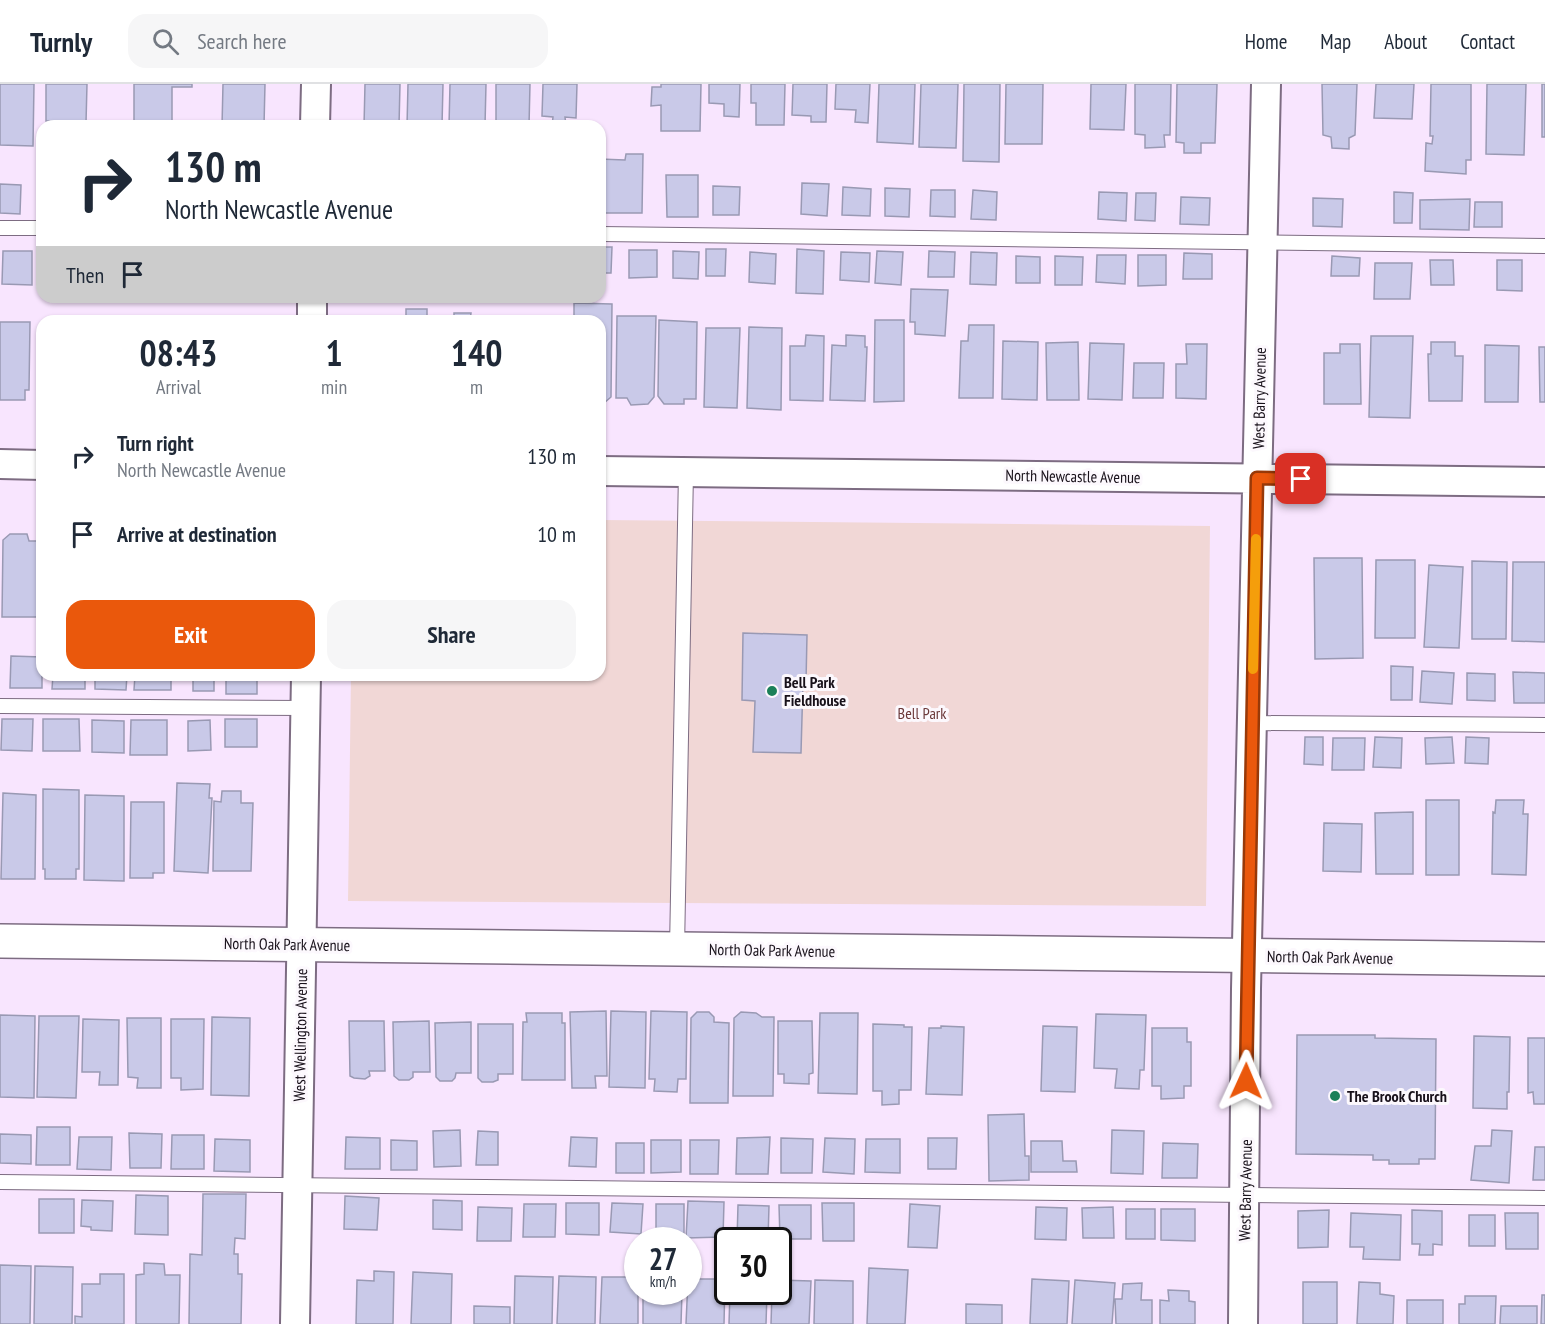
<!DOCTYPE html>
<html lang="en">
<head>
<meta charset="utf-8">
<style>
  body { margin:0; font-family:"PT Sans Narrow",sans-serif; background:#f6f6f7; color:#1f2937; height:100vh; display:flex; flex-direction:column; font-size:22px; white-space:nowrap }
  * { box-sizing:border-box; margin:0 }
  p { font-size:20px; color:#747a83 }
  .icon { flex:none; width:33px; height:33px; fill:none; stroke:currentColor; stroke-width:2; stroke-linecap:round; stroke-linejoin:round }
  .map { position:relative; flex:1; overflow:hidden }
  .side { position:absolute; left:36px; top:231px; width:570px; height:366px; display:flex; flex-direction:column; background:#fff; border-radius:18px; box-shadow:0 2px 4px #0004 }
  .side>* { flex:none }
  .banner { position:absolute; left:36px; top:36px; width:570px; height:183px; border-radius:18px; box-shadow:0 2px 4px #0004; background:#fff; color:#1f2937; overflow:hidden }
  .speed { position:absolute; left:624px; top:1143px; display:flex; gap:12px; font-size:30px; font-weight:700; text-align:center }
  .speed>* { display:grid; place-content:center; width:78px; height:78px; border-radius:50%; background:#fff; box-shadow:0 2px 4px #0004; line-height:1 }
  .speed small { font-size:15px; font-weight:400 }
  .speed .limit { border:3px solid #111; border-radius:9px; background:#fff; color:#111 }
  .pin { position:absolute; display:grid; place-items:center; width:51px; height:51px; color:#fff; margin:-26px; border-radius:12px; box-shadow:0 3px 9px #0006 }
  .me { position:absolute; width:66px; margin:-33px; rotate:1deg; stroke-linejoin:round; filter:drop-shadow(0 0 4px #0008) }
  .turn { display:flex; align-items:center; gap:21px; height:126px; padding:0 30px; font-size:27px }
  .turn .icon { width:78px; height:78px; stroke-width:2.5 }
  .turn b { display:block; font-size:42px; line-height:51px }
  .then { display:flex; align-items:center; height:57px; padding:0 30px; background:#0003; gap:12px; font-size:22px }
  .eta { display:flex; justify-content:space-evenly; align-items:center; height:102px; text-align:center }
  .eta b { font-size:36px; font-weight:700; line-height:42px }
  .cta { display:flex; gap:12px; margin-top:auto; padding:12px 30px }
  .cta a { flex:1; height:69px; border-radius:18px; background:#ea580c; color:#fff; font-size:24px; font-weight:700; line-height:69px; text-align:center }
  .cta a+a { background:#f6f6f7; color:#1f2937 }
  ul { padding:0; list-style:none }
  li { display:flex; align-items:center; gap:18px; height:78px; padding:0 30px }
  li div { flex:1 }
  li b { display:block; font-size:22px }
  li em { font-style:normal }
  header { display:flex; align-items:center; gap:36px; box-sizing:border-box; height:84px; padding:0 30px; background:#fff; border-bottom:2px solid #e0e1e3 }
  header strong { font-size:28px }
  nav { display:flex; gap:33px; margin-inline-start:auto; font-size:21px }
  .search { width:420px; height:54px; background:#f6f6f7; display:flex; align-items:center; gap:15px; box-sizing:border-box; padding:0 21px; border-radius:18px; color:#747a83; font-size:22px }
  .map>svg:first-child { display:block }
</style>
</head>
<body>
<header>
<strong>Turnly</strong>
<div class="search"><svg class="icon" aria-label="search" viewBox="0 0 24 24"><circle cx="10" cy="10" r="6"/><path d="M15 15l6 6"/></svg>Search here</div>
<nav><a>Home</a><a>Map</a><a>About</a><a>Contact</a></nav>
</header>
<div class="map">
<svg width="1545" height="1240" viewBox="0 0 1545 1240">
  <rect width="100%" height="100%" fill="#f8e5fe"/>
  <path fill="#f1d7d6" d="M600 436 1210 442 1206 822 348 817 351 591H600Z"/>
  <path fill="#c9c9e8" stroke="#9999b3" stroke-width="1.5" d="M0 0H34L33 62 0 61Z
    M46 0H87L86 39H84V42H55V37H46Z
    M134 0H192V3H172V42H134Z
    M223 0H265L264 42H222Z
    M365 0H400L399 42H364Z
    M408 0H443L442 42H407Z
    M450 0H486L485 42H449Z
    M496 0H530L529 42H496Z
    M543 0H577L576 34 565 33 566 42H552L553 33 542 32Z
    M661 0H701L700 47H661V21L651 22 652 3H661Z
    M709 0H740L739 33 724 32V20L709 19Z
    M751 0H785L784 41H756V19H751Z
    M793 0H827L826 38H811V32L792 31Z
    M836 0H870L868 39 855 38 856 26 835 25Z
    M879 0H915L913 60 877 58Z
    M921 0H958L956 64 919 63Z
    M964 0H1000L999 78 963 77Z
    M1006 0H1043L1042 60H1005Z
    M1091 0H1126L1124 46 1090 45Z
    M1135 0H1171L1170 51H1164L1165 63 1145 64V51L1135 50Z
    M1177 0H1217L1215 59H1201V69H1184V59L1176 58Z
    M1322 0H1357L1355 51 1349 54V65L1332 64 1331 53 1323 51Z
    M1376 0H1414L1412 35 1374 34Z
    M1431 0H1471V76H1466V90L1425 87 1426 59 1432 60 1433 52H1430Z
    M1487 0H1526L1524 71 1486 70Z
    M1542 0H1545V53H1542Z
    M626 70H643L642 129H600V75L625 76Z
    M666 91H698V133H667Z
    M802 99 829 100 827 132 801 130Z
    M0 100 21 101 20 130 0 129Z
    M713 102 740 103 739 131H713Z
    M843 103 871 105 870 132 842 131Z
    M885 104 910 105 909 133 885 132Z
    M931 106H955V133L930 132Z
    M973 106 997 108 996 136 971 135Z
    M1099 108 1127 109 1126 137 1098 135Z
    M1394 108 1413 109 1412 139H1394Z
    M1136 109H1156L1155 137 1135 136Z
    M1181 113 1210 114 1209 141 1180 140Z
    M1313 114 1343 115 1342 143 1313 142Z
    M1470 115 1469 146 1420 145V116Z
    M1475 118H1502V143H1474Z
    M39 158H42V197H39Z
    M600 163H612L611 189H600Z
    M706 165H726L725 192H706Z
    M797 165 824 167 823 210 796 209Z
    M629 166H657V193L629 194Z
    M3 167H32V201L2 200Z
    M673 167 699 168 698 195 673 194Z
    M877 167 903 168 901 201 875 199Z
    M929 167 955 168 954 193H928Z
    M750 168 776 170 775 200 749 198Z
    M841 168 870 169 869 198 840 196Z
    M971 168 997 169 996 201 970 200Z
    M1184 169 1212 170V195H1183Z
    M1097 171H1126L1125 200 1096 198Z
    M1138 171H1166V201L1138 202Z
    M1016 172 1040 173V199H1016Z
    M1055 172 1083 173 1082 201H1055Z
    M1332 172 1360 174 1359 192H1331Z
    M1430 176H1453L1454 201H1431Z
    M1497 176H1522V207L1497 206Z
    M1375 179H1412L1410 215H1374Z
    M911 205 948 206 945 252 915 250V238H910Z
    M574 219 612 220 611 313 604 319H600V237H574Z
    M406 225H427V237H406Z
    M454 229H471L470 237H454Z
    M617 232H656L654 313 648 320 631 321 627 314H616Z
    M532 234H568V237H532Z
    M659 236 697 238 696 315H684V320H664L658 312Z
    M875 236H904V317L874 318Z
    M0 238H30L29 306H25V316H0Z
    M969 241H994L993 314H959L961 257H968Z
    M749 243 782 244 781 326 747 324Z
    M706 244H740L737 324 704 323Z
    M806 251 824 252 823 317 790 316V262H805Z
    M846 251 865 252V263H867L865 317 830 316 832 261 846 262Z
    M1371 252H1413L1410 334 1369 333Z
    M1003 257 1038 258 1037 316 1002 315Z
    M1078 258 1079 316H1047L1046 259Z
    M1431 258H1455V272H1463L1462 317H1429L1428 270H1431Z
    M1090 259 1124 260 1122 316 1088 315Z
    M1186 260H1207L1206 315 1176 314V280H1187Z
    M1340 260H1360L1361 320H1324V269H1340Z
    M1485 261 1519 262 1518 318H1485Z
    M1539 263H1545V318H1540Z
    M1134 279H1164L1163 314H1133Z
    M10 450H27L29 457H42L41 533H2L3 456Z
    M1314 474H1362L1363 574 1315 575Z
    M1376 476H1415V554H1375Z
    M1472 477 1507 478 1506 555H1472Z
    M1513 478H1545V558L1512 557Z
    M1429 481 1463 483 1459 564 1424 563Z
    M743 549 807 551 806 598H803L801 669 753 668 755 617 742 616Z
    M11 572 42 573V604H10Z
    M1391 582 1413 583 1412 616H1391Z
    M1422 587 1454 589 1452 620 1420 618Z
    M1513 588 1545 589V619H1514Z
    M1467 589 1495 590V617L1467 616Z
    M53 591H85V605H52Z
    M95 591H127L126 606 95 605Z
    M135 591H171V606H134Z
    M193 591H214V607H193Z
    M226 591H257V610H226Z
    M2 635H33L32 667 1 666Z
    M43 635H79L80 667H43Z
    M225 635H257V663H225Z
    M92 636 124 637V669L92 668Z
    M131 636H167V671H130Z
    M210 636 211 666 188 667V637Z
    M1305 653H1323V681L1304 680Z
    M1375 653 1402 654 1401 684 1373 683Z
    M1452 653 1454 679 1426 680 1425 654Z
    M1466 653 1489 654 1488 680 1465 679Z
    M1333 654H1365L1364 686H1332Z
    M177 699 210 700 209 714H212L208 789 174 787Z
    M43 705 79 706V785H76V795H45V785H43Z
    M222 707H241V719H253L251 787H213L214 717 221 718Z
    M3 709 36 711 35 795H1Z
    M85 711 124 712V797L84 796Z
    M1426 716H1459V791H1426Z
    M1496 716H1524L1523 730H1528L1526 791 1492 790 1493 728 1495 729Z
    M131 718H164V789H153V794H130Z
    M1413 728V790H1376L1375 729Z
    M1324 739 1362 740 1361 788 1323 787Z
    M606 927 607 992H595L596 1004H572L570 928Z
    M611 927 646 928 645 1004 609 1003Z
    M651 927 687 928 686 995H678L677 1008 654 1007 655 995H649Z
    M697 928H709L714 933V938L729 939 728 1019H690L691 934Z
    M741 928 756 929 762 933H774L773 1012H733L734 934Z
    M526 929H562V939H565V996H522L523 938H527Z
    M820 929H858L857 1010 818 1009Z
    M1096 930 1146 931 1144 986H1140L1139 1005 1115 1004 1117 985 1094 984Z
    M0 931 35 932 34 1014 0 1013Z
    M39 932H79L76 1014 37 1013Z
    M212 933 250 934 249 1012 211 1011Z
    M127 934H161V1004H137L138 994 128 993Z
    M83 935 119 936 118 1001H99L100 988H82Z
    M171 935H204L203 1005 181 1006V994H171Z
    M349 937H384L385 987H369L370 992 365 995 354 994 350 992Z
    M429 937 430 988H413V993L409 996H399L394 992 393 938Z
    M778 937H812L813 989 809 990V1000L784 999V990H778Z
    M471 938V989H456L455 994 452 997H440L436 993 435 939Z
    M478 940H513V990H498V996L493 998H482L478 994Z
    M873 940 904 941V943H912L911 1006H899V1020L882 1021V1007H873Z
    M941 942 964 943 962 1011 926 1010 929 944H941Z
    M1043 942 1077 943 1075 1008 1041 1007Z
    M1152 944H1187V958H1191V1002H1184V1014L1161 1015V1002H1152Z
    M1297 951H1375V954L1436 955 1435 1075H1419V1080H1389V1076H1373V1071L1296 1070Z
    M1474 952 1510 953 1509 1008H1507V1025L1473 1024Z
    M1528 954H1545V1020H1534L1533 1008 1528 1009Z
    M1024 1030 1025 1072H1029V1096L989 1097 988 1031Z
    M37 1043H70V1081H36Z
    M460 1046 461 1082 434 1083 433 1047Z
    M1112 1046 1144 1047 1143 1090 1111 1089Z
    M1492 1046 1512 1047 1509 1099 1471 1096 1475 1062H1491Z
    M478 1047 498 1048V1081H476Z
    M129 1049 162 1050 161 1084H130Z
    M0 1050 31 1051V1080L0 1079Z
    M172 1051H204V1085H171Z
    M79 1053H112L111 1086 77 1085Z
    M346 1053 380 1054V1085H345Z
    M571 1053 597 1054 596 1083 569 1082Z
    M770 1053 768 1090H736L737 1054Z
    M781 1054 813 1055 812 1089H781Z
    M825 1054 855 1055 854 1090 823 1088Z
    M928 1054H957L956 1085H928Z
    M215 1055 250 1056V1088L214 1087Z
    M866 1055H900V1089L865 1088Z
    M391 1056 417 1057V1086H391Z
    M651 1056H681V1088L651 1089Z
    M690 1056H719L718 1090H690Z
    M1031 1057H1062L1063 1077H1076L1077 1088H1031Z
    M616 1059H644V1089H616Z
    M1163 1059 1198 1060 1197 1094H1162Z
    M1535 1063H1545V1096H1533Z
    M203 1110H246L245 1155 235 1154 234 1170H238V1190H242L241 1240H189L190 1170 202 1171Z
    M136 1111 168 1112V1151L135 1150Z
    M345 1112 379 1114 377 1146 344 1145Z
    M39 1115H74V1149H39Z
    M82 1116 113 1117 112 1147 91 1146V1143L81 1142Z
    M433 1116 462 1117V1146L433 1145Z
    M688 1117 724 1118 723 1153 686 1154Z
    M566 1119H599V1151L566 1150Z
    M612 1119 643 1120 641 1150 610 1148Z
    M822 1119H854V1157H823Z
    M524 1120H556L555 1153H523Z
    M656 1120H684V1150H656Z
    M910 1120 940 1122 937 1164 908 1163Z
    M738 1121 769 1122 768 1156H737Z
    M779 1121H811V1155H780Z
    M478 1123 512 1124 511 1157H477Z
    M1036 1123 1067 1124 1066 1156 1035 1155Z
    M1113 1123 1114 1154H1083L1082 1124Z
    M1126 1125H1155V1155H1126Z
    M1161 1125H1195V1157L1161 1156Z
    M1329 1126 1328 1163 1298 1164V1127Z
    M1412 1126 1442 1127V1161L1433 1160V1171H1419L1420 1160H1412Z
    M1351 1129 1401 1131 1400 1176 1363 1175 1364 1163H1350Z
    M1505 1129H1538V1165H1506Z
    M1469 1131H1495V1162H1469Z
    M144 1179 164 1180 165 1191H180L179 1240H136V1191L144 1190Z
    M0 1181 31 1182 30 1240H0Z
    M35 1182 73 1183 72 1240H34Z
    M869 1184 908 1186 905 1240H867Z
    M374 1187 394 1188 393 1240H356L357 1196 374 1197Z
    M413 1188 452 1190 451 1240H411Z
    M100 1190H124V1240H75V1232L82 1233V1200H100Z
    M515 1192 553 1193 552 1240H514Z
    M559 1192 596 1193 595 1240H557Z
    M602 1193H638V1240H600Z
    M688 1195H725L724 1240H686Z
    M1032 1195 1069 1197 1067 1240H1030Z
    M778 1196 811 1197 809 1240H771L772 1208H778Z
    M815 1196 853 1197V1240H814Z
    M1075 1196 1115 1199 1112 1240H1072Z
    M1303 1198H1337V1240H1303Z
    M1359 1198 1380 1199V1210L1394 1212 1393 1240H1357Z
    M1142 1199 1141 1216H1152V1240H1116L1115 1215H1122L1123 1200Z
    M1168 1206 1189 1207V1217L1195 1218V1240H1160V1216L1169 1217Z
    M643 1208H682L681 1240H643Z
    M730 1208H767L766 1240H729Z
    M1542 1211H1545V1240H1541Z
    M1465 1212H1496L1495 1240H1459V1220H1465Z
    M1407 1216H1443V1240H1407Z
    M966 1220 1002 1221V1240H966Z
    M474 1222 510 1223V1240H474Z
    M1501 1222H1537V1240H1500Z"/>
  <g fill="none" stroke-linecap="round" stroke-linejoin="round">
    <defs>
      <path id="service" d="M0 144H42
        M600 150 1545 162
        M0 622 306 624
        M1252 639 1545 641
        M677 865 686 388
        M0 1098 1545 1114"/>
      <path id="minor" d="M315 42 316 0
        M312 237V213
        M0 380 42 381
        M600 387 1545 398
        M295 1240 306 591
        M1243 1240 1246 905 1266 0"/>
      <path id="tertiary" d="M0 857 1545 875"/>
    </defs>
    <use href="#service" stroke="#7d6c82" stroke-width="16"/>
    <use href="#minor" stroke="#7d6c82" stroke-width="32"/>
    <use href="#tertiary" stroke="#7d6c82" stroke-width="36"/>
    <use href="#service" stroke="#fff" stroke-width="14"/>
    <use href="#minor" stroke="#fff" stroke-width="28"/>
    <use href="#tertiary" stroke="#fff" stroke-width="33"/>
  </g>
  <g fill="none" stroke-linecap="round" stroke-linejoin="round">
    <defs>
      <path id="route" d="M1246 997 1257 394 1301 395"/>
    </defs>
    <use href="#route" stroke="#983908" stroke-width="15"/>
    <use href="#route" stroke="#ea580c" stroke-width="10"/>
    <path stroke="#f59e0b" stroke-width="10" d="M1253 585 1256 455"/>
  </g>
  <g fill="#1b8059" stroke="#fcf8fd" stroke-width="2">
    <circle cx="772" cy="607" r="6"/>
    <circle cx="1335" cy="1012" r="6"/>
  </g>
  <g text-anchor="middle" stroke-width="6" stroke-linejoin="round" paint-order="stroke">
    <g font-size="16" fill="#18111a" stroke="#fcf8fd">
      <text transform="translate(1259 314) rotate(-89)" y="6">West Barry Avenue</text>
      <text transform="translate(1073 392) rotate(1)" y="6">North Newcastle Avenue</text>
      <text transform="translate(287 860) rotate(1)" y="6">North Oak Park Avenue</text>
      <text transform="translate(772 866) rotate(1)" y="6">North Oak Park Avenue</text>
      <text transform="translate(1330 873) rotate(1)" y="6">North Oak Park Avenue</text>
      <text transform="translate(300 951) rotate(-89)" y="6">West Wellington Avenue</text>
      <text transform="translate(1245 1106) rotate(-89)" y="6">West Barry Avenue</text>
    </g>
    <g font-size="16" font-weight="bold" fill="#18111a" stroke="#fcf8fd" text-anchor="start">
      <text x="784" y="604">Bell Park<tspan x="784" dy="18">Fieldhouse</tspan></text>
      <text x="1347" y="1018">The Brook Church</text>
    </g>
    <g font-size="16" fill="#6b3839" stroke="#fcf8fd">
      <text x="922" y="635">Bell Park</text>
    </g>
  </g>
</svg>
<div class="speed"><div>27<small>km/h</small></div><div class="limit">30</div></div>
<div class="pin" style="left:1301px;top:395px;background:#d93025"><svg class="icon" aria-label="arrive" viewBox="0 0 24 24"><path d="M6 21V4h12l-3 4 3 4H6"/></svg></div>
<svg class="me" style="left:1246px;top:997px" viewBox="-20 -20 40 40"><path d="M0-17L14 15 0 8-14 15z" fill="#ea580c" stroke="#fff" stroke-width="4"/></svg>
<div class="banner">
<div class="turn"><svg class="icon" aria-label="right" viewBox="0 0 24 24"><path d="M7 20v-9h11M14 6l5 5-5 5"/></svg><div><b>130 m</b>North Newcastle Avenue</div></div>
<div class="then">Then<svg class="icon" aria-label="arrive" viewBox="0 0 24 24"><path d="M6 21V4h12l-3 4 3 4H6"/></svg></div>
</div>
<section class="side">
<div class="eta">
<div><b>08:43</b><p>Arrival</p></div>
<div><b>1</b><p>min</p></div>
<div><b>140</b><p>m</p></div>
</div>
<ul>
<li><svg class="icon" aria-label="right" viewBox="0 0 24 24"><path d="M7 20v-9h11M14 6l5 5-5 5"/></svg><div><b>Turn right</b><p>North Newcastle Avenue</p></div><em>130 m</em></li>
<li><svg class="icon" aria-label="arrive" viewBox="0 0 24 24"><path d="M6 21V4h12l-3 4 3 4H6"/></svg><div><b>Arrive at destination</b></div><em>10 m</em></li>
</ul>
<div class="cta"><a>Exit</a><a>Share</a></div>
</section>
</div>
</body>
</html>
